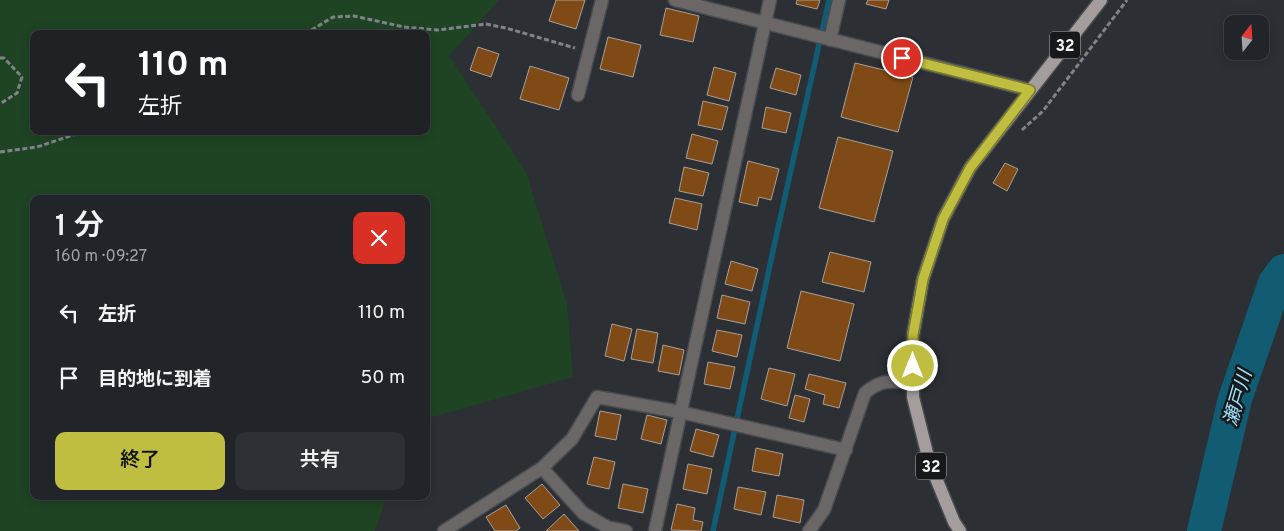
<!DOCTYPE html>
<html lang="ja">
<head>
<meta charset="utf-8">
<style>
  body { margin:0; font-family:Overpass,"Noto Sans JP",sans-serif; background:#2d3034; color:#f1f3f6; height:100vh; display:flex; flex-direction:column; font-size:19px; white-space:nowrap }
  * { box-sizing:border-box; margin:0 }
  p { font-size:16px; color:#a2a4a8 }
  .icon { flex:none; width:28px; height:28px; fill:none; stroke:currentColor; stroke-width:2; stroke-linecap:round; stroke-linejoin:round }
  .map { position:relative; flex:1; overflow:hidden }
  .drawer { position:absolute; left:30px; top:195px; width:400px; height:305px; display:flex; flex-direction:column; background:#212428; border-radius:10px; box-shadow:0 2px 12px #0003,0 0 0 1px #3e4145 }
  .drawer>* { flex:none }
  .banner { position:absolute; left:30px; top:30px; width:400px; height:105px; border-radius:10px; box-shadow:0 2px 12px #0003,0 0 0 1px #3e4145; background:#202124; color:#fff; overflow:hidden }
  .needle { width:32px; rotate:17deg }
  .buttons { position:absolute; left:1224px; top:15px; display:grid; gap:10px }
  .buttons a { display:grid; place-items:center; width:45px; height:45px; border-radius:10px; background:#212428; box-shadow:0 2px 12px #0003,0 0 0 1px #3e4145; font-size:25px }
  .pin { position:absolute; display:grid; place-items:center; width:42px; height:42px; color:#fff; margin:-21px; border:2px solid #fff; border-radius:50%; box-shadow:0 1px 5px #0007 }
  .me { position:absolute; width:55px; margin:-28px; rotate:0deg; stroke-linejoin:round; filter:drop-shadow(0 0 4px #0008) }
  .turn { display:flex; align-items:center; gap:18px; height:105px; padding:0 25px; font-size:22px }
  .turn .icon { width:65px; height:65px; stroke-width:2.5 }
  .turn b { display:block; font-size:35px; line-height:42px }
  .round { display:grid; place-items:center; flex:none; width:52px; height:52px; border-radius:10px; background:#2d3034 }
  .headline { display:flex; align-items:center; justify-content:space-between; height:85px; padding:0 25px }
  h1 { font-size:30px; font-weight:600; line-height:38px }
  .cta { display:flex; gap:10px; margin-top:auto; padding:10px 25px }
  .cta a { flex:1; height:58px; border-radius:10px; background:#c0be41; color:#111; font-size:20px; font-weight:600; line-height:58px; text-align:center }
  .cta a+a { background:#2d3034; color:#f1f3f6 }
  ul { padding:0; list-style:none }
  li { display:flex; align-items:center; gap:15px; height:65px; padding:0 25px }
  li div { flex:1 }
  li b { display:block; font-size:19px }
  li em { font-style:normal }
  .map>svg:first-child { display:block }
</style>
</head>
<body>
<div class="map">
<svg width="1284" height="531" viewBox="0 0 1284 531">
  <rect width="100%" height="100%" fill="#2c3035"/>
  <path fill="#1e4424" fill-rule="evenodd" d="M0 0H499L449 56 526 172 567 304 573 377 426 419V199H34V496H387L375 531H0ZM34 34H426V131H34Z"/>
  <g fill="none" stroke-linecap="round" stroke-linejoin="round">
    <path stroke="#115b73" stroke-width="5.5" d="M713 531 776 237 829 0"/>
    <path stroke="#115b73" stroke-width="34" d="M1204 531 1235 399 1275 283 1284 271"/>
  </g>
  <path fill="#7f4a15" stroke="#a7a09b" d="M556 0H585L576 29 549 21Z
    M797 0H820L817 9 796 4Z
    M868 0H889L886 9 866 4Z
    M666 8 699 16 693 42 660 35Z
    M608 37 641 45 633 77 600 69Z
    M478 47 499 54 491 77 470 70Z
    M855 63 913 77 898 132 841 117Z
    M530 66 569 78 559 110 520 99Z
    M714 67 736 73 729 101 707 95Z
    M776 68 801 75 796 95 770 88Z
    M703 101 728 107 722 130 698 125Z
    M766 107 791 113 786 133 762 128Z
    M692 134 718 141 712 164 686 158Z
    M838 137 893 151 874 222 819 208Z
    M748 161 779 169 771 200 759 197 757 206 739 202Z
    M1005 163 1018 169 1007 191 993 183Z
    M684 167 709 173 703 196 679 191Z
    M675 198 702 204 697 230 669 223Z
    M830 252 871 262 864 292 822 282Z
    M731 261 758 269 752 291 725 284Z
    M801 291 854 304 840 361 787 348Z
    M722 295 750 302 745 324 717 318Z
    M612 324 632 329 624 361 605 356Z
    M637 329 658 333 653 363 631 359Z
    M717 330 742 335 737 357 712 351Z
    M663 345 684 350 679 375 658 371Z
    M708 362 735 367 730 389 704 384Z
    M769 368 795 374 787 406 761 399Z
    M809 374 846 383 839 408 823 404 825 395 805 389Z
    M795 395 810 399 804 422 789 418Z
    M600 411 621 415 616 440 595 436Z
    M647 415 667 420 661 444 641 439Z
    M696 429 719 435 713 457 690 451Z
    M756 448 783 454 779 476 752 471Z
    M594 457 615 462 609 489 587 484Z
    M688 464 712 469 707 494 683 489Z
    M542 484 560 505 543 519 525 498Z
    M623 484 648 489 643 513 618 508Z
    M738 487 766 492 761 515 734 509Z
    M777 495 804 500 800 523 773 517Z
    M677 504 695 508 693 520 703 522 701 531 671 530Z
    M506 505 520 528 516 531H495L486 517Z
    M564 514 579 531H546Z"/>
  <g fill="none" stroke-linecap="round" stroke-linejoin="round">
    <defs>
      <path id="minor" d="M675 0 1030 90
        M830 40 839 0
        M578 95 602 0
        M542 468 583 513 607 527 626 531
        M444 531 542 468 572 439 597 397 680 412 846 450
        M655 531 770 0
        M809 531 824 510 865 393C881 379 892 381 913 382"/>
      <path id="primary" d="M960 531 954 522 929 461 913 397V335L923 279 943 219 970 168 1101 0"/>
    </defs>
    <use href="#minor" stroke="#484c50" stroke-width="15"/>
    <use href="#primary" stroke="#484c50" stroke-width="15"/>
    <path stroke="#808388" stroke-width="3" stroke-dasharray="5 2.5" stroke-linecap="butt" d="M305 34 333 17 354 16 404 27 438 30 486 24 506 28 575 48
      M0 58H4L22 77 17 93 0 104
      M1022 130 1043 111 1127 0
      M0 152 37 147 85 131"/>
    <use href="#minor" stroke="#6b6766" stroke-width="12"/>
    <use href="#primary" stroke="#a59d9c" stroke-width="12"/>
  </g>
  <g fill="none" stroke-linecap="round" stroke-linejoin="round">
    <defs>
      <path id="route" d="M902 58 1030 90 970 168 943 219 923 279 913 335V366"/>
    </defs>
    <use href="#route" stroke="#7d7c2a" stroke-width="12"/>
    <use href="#route" stroke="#c0be41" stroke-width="9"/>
  </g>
  <g text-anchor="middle" stroke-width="5" stroke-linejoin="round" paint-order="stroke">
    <g fill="#16181a" stroke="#b1b3b6" stroke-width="1">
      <rect x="1050" y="31.5" width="30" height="27" rx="4"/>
      <rect x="916" y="452.5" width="30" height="27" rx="4"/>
    </g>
    <g font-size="16" font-weight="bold" fill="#f3f5f9">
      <text x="1065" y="51">32</text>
      <text x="931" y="472">32</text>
    </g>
    <g font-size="19" font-style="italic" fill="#9fe2fc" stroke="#16181a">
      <text transform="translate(1237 398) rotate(-74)" y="7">瀬戸川</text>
    </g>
  </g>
</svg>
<div class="buttons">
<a><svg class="needle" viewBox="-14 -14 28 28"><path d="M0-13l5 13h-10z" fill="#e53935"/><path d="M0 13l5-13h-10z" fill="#a2a4a8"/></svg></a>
</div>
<div class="pin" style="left:902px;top:58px;background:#d93025"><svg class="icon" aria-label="arrive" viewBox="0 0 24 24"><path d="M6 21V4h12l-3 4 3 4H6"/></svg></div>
<svg class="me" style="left:913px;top:366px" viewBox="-20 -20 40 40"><circle r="17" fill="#c0be41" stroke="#fff" stroke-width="3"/><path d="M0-11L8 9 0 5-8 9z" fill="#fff"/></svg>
<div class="banner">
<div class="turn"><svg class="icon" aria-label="left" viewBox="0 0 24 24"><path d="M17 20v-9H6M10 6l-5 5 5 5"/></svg><div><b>110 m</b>左折</div></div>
</div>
<section class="drawer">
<div class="headline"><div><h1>1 分</h1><p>160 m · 09:27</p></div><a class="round" style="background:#d93025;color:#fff"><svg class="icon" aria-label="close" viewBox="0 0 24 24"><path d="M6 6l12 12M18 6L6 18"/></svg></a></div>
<ul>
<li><svg class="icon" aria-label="left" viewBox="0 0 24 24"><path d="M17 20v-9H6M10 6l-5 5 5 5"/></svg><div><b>左折</b></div><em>110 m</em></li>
<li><svg class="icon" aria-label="arrive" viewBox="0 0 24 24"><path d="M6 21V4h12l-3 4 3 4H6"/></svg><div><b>目的地に到着</b></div><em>50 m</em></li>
</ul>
<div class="cta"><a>終了</a><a>共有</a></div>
</section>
</div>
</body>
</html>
